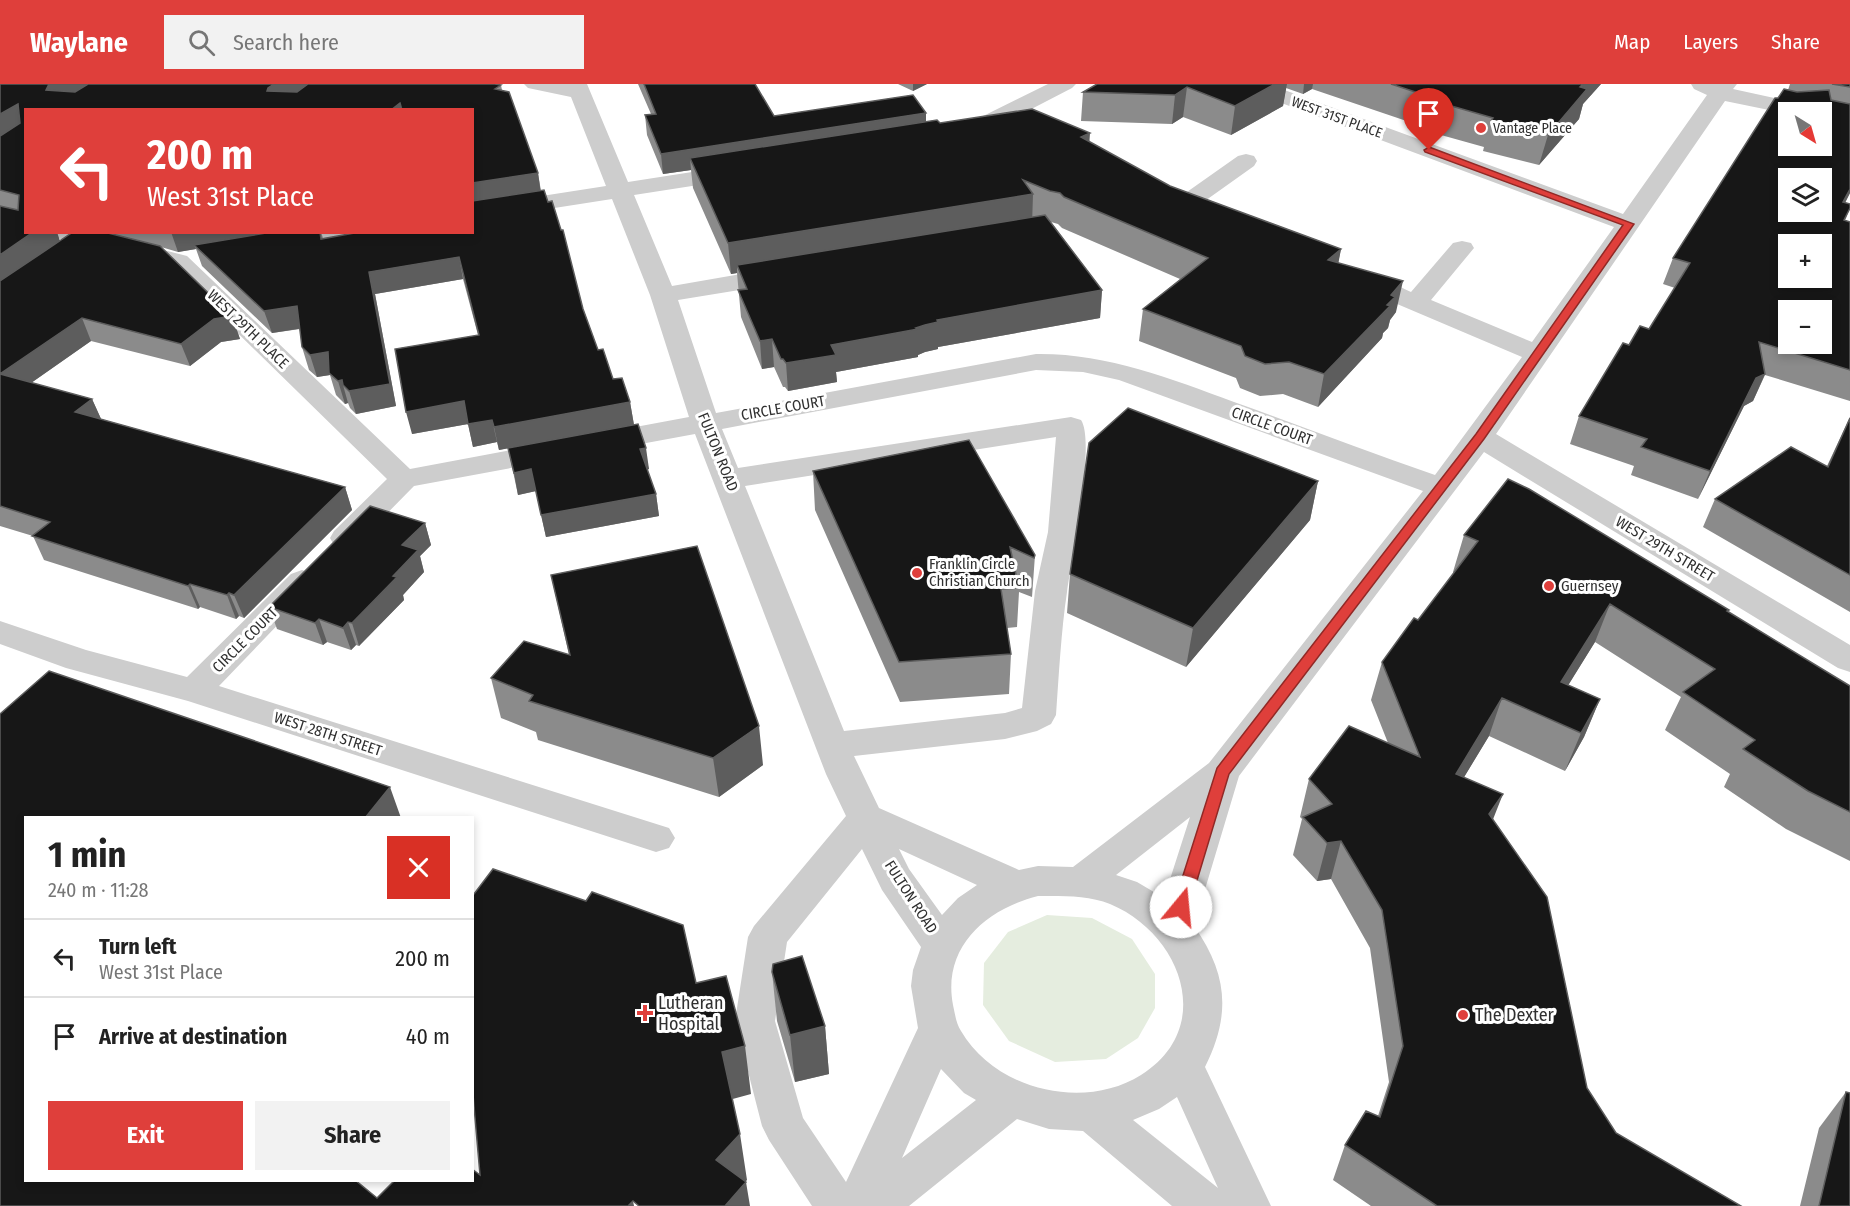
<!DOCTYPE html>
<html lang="en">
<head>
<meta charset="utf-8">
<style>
  body { margin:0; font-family:"Fira Sans Condensed",sans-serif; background:#f2f2f2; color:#222; height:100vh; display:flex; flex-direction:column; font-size:22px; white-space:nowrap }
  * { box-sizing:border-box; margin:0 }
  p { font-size:20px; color:#767676 }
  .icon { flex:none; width:33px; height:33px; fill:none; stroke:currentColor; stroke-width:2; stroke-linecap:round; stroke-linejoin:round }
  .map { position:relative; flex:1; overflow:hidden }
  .details { position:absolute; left:24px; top:732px; width:450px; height:366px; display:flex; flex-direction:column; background:#fff; border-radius:0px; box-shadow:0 3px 9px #0003 }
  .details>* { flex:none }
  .top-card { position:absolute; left:24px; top:24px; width:450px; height:126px; border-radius:0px; box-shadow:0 3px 9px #0003; background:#df3f3b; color:#fff; overflow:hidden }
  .needle { width:39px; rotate:143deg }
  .controls { position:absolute; left:1778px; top:18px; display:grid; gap:12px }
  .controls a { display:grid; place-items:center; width:54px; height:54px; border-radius:0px; background:#fff; box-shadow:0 3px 9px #0003; font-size:30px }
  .pin { position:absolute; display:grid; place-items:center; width:51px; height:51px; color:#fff; margin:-62px -26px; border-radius:50% 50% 50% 0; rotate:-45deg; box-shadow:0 0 6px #0007 }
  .pin .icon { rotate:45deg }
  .me { position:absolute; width:66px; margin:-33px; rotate:17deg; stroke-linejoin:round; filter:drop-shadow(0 0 4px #0008) }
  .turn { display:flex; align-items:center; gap:21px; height:126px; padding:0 24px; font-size:27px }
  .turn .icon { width:78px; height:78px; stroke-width:2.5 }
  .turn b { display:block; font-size:42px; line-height:51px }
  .round { display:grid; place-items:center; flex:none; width:63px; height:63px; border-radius:0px; background:#f2f2f2 }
  .head { display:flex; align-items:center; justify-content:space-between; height:102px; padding:0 24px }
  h1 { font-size:36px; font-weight:700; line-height:45px }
  .button { display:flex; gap:12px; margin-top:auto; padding:12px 24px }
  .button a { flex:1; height:69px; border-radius:0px; background:#df3f3b; color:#fff; font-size:24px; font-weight:700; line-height:69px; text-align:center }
  .button a+a { background:#f2f2f2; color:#222 }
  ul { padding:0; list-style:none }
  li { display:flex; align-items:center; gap:18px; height:78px; padding:0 24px; border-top:2px solid #e0e0e0 }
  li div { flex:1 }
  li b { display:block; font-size:22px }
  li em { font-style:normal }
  header { display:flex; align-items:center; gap:36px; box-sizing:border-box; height:84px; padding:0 30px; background:#df3f3b; color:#fff }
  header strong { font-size:28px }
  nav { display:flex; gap:33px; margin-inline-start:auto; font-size:21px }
  .search { width:420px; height:54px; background:#f2f2f2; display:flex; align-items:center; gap:15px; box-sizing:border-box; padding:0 21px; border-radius:0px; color:#767676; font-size:22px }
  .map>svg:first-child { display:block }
</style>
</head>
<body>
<header>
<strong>Waylane</strong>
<div class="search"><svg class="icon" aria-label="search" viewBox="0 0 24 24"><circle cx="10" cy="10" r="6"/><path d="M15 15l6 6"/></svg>Search here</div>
<nav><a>Map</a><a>Layers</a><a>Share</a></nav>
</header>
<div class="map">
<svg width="1850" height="1122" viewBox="0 0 1850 1122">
  <rect width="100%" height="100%" fill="#fff"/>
  <path fill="#e5eddf" d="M1047 831 1092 834 1132 855 1155 890V924L1138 954 1106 975 1055 978 1009 957 983 921 984 879 1008 848Z"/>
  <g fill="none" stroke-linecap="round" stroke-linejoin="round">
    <path fill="#cdcdcd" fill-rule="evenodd" d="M524 0H587L628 98 737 81 745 83 749 88 745 93 737 95 634 111 672 202 782 183 791 186 795 191 791 196 782 199 678 216 716 329 1036 270C1106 269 1169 294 1234 318 1301 342 1368 368 1435 391L1522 273 1350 200 1346 195 1350 190C1370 185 1393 200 1411 208L1453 159 1462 157 1471 159 1474 164 1431 216 1532 258 1614 143 1241 4 1237 0H1268L1623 130 1707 11 1694 5 1691 0H1737L1733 5 1815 23 1818 28H1788V30L1725 17 1496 350 1850 561V588L1838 584 1484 368 1239 692 1194 842C1228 890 1231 931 1205 983L1271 1122H1172L1083 1047 1049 1045 1017 1035 909 1122H812L769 1056 762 1042 735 937 748 853 754 842 846 732 826 690 695 350 414 402 356 461 345 464 334 461 330 454 334 447 387 395 169 182 53 153 50 148H93L187 172 410 385 689 333 650 211 612 115 472 137V123L606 102 571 13 528 4ZM1036 286 1083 288 1119 296 1423 407 1209 679 1073 783 1038 782 1019 786 879 724 854 672 1005 655 1037 647 1051 640 1056 631C1059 590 1061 548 1067 508 1071 477 1096 358 1081 336L1071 333 738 384 722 345ZM1056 353 1048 448 1035 507 1022 624 1005 629 844 647 745 402ZM1190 733 1164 814 1137 798 1116 791ZM862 765 882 806 921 863 913 886 911 902 918 944 846 1098 803 1034 775 937 787 858ZM899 765 977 801 958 814 942 831 909 785ZM1038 812C1061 812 1088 811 1110 820 1182 850 1216 944 1141 991 1084 1027 995 1006 961 947 956 939 955 930 953 921 942 863 986 825 1038 812ZM941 985 964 1009 976 1016 902 1074ZM1177 1013 1218 1104 1133 1036 1159 1025Z
      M1048 0H1076L1072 4 979 52 971 54 963 52 960 47 963 42Z
      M1246 70 1254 72 1257 77 1254 82 1202 119 1221 127 1225 132 1221 137C1208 141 1181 132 1173 120L1177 115 1238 72Z
      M309 148H369L366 153 357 155 278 168 269 166 266 161 269 156Z
      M302 486 313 490 318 497 313 504 219 602 669 744 675 754 669 764 656 768 188 617 66 584 0 560V537L86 566 187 593 291 490Z"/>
  </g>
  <path fill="#8b8b8b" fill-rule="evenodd" d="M0 0 501 1 502 6 538 89 541 107 598 266 613 295 630 318 634 341 649 385 647 386 656 410 659 432 546 453 536 407 518 411 508 364 499 366 497 358 473 363 468 340 412 350 478 251 463 195 375 210 396 322 356 330 350 324 348 319 345 320 336 311 330 291 317 293 309 286 302 263 300 245 272 249 202 182 196 165 178 168 161 163 232 232 240 255 221 258 190 282 91 257 31 299 92 315 101 335 345 403 352 426 244 534 239 532 236 535 200 523 198 525 44 476 33 452 0 442ZM26 26H472V148L323 154 321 148H272L255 151 258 148H108L109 150 60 157 26 148Z
    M638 0H755L774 32 926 38 1090 58 1170 102 1341 165 1338 179 1396 228 1390 236 1388 244 1383 249 1382 254 1318 323 1283 310 1260 312 1240 304 1236 294 1139 257 1143 225 1180 195 1062 144 1058 140 1051 138 1102 206 1100 234 938 263V265L925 268 918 271V273L836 288 837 298 788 307 785 303H783L774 283 762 285 741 233 737 189 731 190 693 104 691 86 663 90 647 51 645 31 651 30Z
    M898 0H927L913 7Z
    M1097 0H1601L1583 20 1579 35 1539 81 1483 67 1484 63 1441 51 1442 49 1312 5 1303 10 1286 4 1283 22 1231 51 1183 33 1172 40 1081 37 1083 8Z
    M1790 0H1850V109L1845 119 1850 124 1845 137 1850 138V317L1765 291 1753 317 1744 322 1698 415 1631 391 1634 382 1570 360 1579 332 1629 261 1649 245 1675 204 1663 200 1673 174 1778 14 1788 6Z
    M1850 333V528L1703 443 1715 415 1827 382Z
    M813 387 1035 471 1032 513 1019 508 1017 543 1007 544 1011 570 1009 610 900 618 815 426Z
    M1318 397 1310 436 1186 583 1067 529 1070 490Z
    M425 439 431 461 420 472 424 488 403 511 404 516 359 562 356 561 351 566 327 558 323 561 277 545 269 523Z
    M1464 451 1728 528 1850 602V777L1786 745 1724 703 1730 690 1665 646 1681 613 1595 558 1568 601 1600 615 1584 653 1565 687 1489 652 1464 693 1493 736 1587 1004 1616 1049 1741 1122H1371L1333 1096 1345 1061 1378 1032 1389 998 1370 864 1331 795 1317 797 1293 771 1302 735 1300 733 1309 695 1388 659 1371 616 1382 578 1418 536 1454 489 1453 488Z
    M551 491 763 681 719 713 538 656 536 648 501 634 491 594 569 571Z
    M772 888 825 942 829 990 795 998 777 937Z
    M1846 1008 1850 1122H1800L1819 1044Z"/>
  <path fill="#5d5d5d" d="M49 0H90L54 26 46 6Z
    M274 0H308L274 26 267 7 268 4Z
    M913 0H927L913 7Z
    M1275 0H1287L1283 22 1231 51 1235 22Z
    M1304 0H1313L1312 5 1303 10Z
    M1583 0H1601L1583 20 1579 35 1539 81 1548 51Z
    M1187 3 1183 33 1172 40 1175 11Z
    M400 19 401 26H391Z
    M18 20 26 38 0 55V30Z
    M926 29V49L690 74 691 86 663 90 661 70Z
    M1090 49 1088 79 1081 53Z
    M538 89 541 110 472 121V99Z
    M1850 105V109L1832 144 1843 118Z
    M1033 110 1032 141 737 181V189L731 190 728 159Z
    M33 148H57L60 157 0 199V171Z
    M171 148H258L248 156 194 161 196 165 178 168Z
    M1341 165 1335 197 1328 176Z
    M459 173 463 195 375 210 396 322 356 330 349 307 369 188Z
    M1403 197 1396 228 1390 236 1388 244 1383 249 1382 254 1318 323 1324 290Z
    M1102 206 1100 234 938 263V265L925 268 918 271V273L836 288 837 298 788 307 786 279 831 261 916 244 937 236Z
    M297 222 304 244 272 249 264 227Z
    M232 232 240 255 221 258 190 282 181 260 214 235Z
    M82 234 91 257 11 313 0 290Z
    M772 255 774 283 762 285 760 257Z
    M328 268 330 291 317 293 310 271Z
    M1765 290 1753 317 1744 322 1698 415 1710 387 1756 294Z
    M342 296 343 301 348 319 345 320 338 297Z
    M92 315 102 337 75 328Z
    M464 317 492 336 497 358 473 363 468 340 412 350 406 328Z
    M630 318 634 341 499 366 494 343Z
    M646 364 649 385 644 386 640 365Z
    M531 385 536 407 518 411 514 389Z
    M1318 397 1310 436 1186 583 1193 544Z
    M345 403 352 426 244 534 234 511Z
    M656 410 659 432 546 453 541 431Z
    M425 439 431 461 420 472 424 488 403 511 404 516 359 562 352 539 393 492 402 461Z
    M190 500 200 523 198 525 188 502Z
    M229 509 239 532 236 535 227 511Z
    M1610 520 1595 558 1548 634 1561 598Z
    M319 535 327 558 323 561 315 539Z
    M348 538 356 561 351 566 343 544Z
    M1502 614 1489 652 1443 728 1456 690Z
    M1600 615 1584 653 1565 687 1581 649Z
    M759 642 763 681 719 713 713 674Z
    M390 703 401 734H365Z
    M1503 710 1488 748 1489 730Z
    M1341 757 1331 795 1317 797 1327 759Z
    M825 942 829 990 795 998 790 951Z
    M745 962 751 1010 729 1016 722 968Z
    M740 1050 747 1096 725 1121 716 1076Z
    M746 1098 750 1122H725Z
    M633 1117 634 1122H628Z"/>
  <path fill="#171717" stroke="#5d5d5d" stroke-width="1.5" fill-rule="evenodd" d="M0 0H49L46 6 75 8 88 0H274L268 4 267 7 297 8 308 0H495L501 1 495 5 509 8 538 89 472 99V26H402L400 19 391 26H26V148H33L0 171V122L18 126 19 111 0 106V52L20 39 18 20 0 30Z
    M644 0H755L774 32 913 11 926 29 661 70 645 31 656 30Z
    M1097 0H1275L1235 22 1187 3 1175 11 1083 8Z
    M1391 0H1583L1580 3 1587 5 1548 51 1491 37 1493 34 1448 21 1449 19Z
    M1832 0H1850V3Z
    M1784 5 1797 8 1829 6 1831 16 1850 20V105L1843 118 1850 120V124L1844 136 1850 138V286L1759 258 1765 290 1756 294 1710 387 1641 363 1647 355 1579 332 1623 259 1629 261 1640 242 1649 245 1690 179 1673 174 1775 14H1778ZM1788 28H1821V62H1788ZM1788 94H1821V128H1788ZM1788 160H1821V194H1788ZM1788 226H1821V260H1788Z
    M1032 25 1090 49 1081 53 1170 102 1341 165 1328 176 1403 197 1391 211 1395 213 1387 221 1390 222 1324 290 1289 278 1265 280 1245 272 1241 262 1143 225 1208 174 1064 113 1060 109 1050 107 1023 96 1033 110 728 159 690 74 937 36 940 39Z
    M544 106 548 118 552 117 561 146H563L583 225 598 266 603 265 613 295 622 294 630 318 494 343 492 336 468 340 464 317 406 328 395 265 479 251 459 173 369 188 390 300 349 307 343 301 342 296 338 297 329 289 328 268 310 271 302 263 297 222 264 227 194 161 272 148H320L321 155 360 148H472V117Z
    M1045 131 1102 206 937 236 938 238 925 241 916 244 918 245 831 261 836 271 786 279 783 275H781L772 255 760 257 738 206 747 205 737 181Z
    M73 148H104L160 162 232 232 214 235 181 260 82 234 0 290 92 315 75 328 345 403 234 511 229 509 227 511 190 500 188 502 32 452 50 438 0 422V197Z
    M1128 324 1318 397 1193 544 1070 490 1089 359Z
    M1850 334V491L1715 415 1791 363 1828 383Z
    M638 340 646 364 640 365 656 410 541 431 531 385 514 389 508 364Z
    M969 356 1035 471 1034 474 1010 463 1019 504 1001 505 1011 570 899 578 813 387Z
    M1508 395 1529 405 1729 526 1727 527 1850 602V728L1808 707 1743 665 1755 656 1683 608 1715 585 1610 520 1561 598 1600 615 1581 649 1502 614 1456 690 1503 710 1489 730 1547 813 1587 1004 1616 1049 1741 1122H1437L1345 1061 1366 1027 1380 1033 1403 962 1382 826 1341 757 1327 759 1303 733 1332 720 1309 695 1349 642 1420 673 1382 578 1414 534 1418 536 1478 457 1464 451Z
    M370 422 425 439 402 461 418 466 393 492 397 493 352 539 348 538 343 544 319 535 315 539 269 523Z
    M697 462 759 642 713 674 529 617 533 611 491 594 524 557 570 571 551 491Z
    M49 587 390 703 365 734H26V1096H355L377 1114 395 1096H472V1085L480 1091 472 999V810H474L493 785 586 817 592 808 683 841 696 899 726 892 745 962 722 968 740 1050 716 1076 746 1098 725 1122H639L633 1117 628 1122H0V630Z
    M802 872 825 942 790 951 772 888 773 880Z
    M1846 1008 1850 1009V1122H1819Z"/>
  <path fill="#df3f3b" stroke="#912926" stroke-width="1.5" d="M1429 63 1634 140 1484 355 1229 690 1189 823 1186 828 1181 830 1175 828 1173 823 1217 684 1476 350 1623 141 1425 68 1424 66Z"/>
  <g fill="#df3f3b" stroke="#fff" stroke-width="2">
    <circle cx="1481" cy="44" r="6"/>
    <circle cx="917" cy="489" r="6"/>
    <circle cx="1549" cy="502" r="6"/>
    <path d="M642 920h6v6h6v6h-6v6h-6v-6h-6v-6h6z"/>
    <circle cx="1463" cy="931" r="6"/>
  </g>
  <g text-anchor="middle" stroke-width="6" stroke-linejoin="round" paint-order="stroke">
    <g font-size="14" fill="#303030" stroke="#fff">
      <text transform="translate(1337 33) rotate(20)" y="5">WEST 31ST PLACE</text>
    </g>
    <g font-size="14" fill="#303030" stroke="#fff" text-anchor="start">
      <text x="1493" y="49">Vantage Place</text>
    </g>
    <g font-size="15" fill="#303030" stroke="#fff">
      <text transform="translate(248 245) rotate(44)" y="5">WEST 29TH PLACE</text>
      <text transform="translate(783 324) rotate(-10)" y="5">CIRCLE COURT</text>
      <text transform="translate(1272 342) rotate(20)" y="5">CIRCLE COURT</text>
      <text transform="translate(718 368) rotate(68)" y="5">FULTON ROAD</text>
      <text transform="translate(1665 465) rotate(31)" y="5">WEST 29TH STREET</text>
      <text transform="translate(245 556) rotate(-45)" y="5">CIRCLE COURT</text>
      <text transform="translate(328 650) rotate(18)" y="5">WEST 28TH STREET</text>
      <text transform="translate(911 813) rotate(57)" y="5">FULTON ROAD</text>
    </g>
    <g font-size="15" fill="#303030" stroke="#fff" text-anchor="start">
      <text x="929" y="485">Franklin Circle<tspan x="929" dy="17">Christian Church</tspan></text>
      <text x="1561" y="507">Guernsey</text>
    </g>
    <g font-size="18" fill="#303030" stroke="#fff" text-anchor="start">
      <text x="658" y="925">Lutheran<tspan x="658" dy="21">Hospital</tspan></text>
      <text x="1475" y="937">The Dexter</text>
    </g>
  </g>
</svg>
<div class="controls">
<a><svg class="needle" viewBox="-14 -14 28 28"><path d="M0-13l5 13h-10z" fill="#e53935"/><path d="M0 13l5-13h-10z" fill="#767676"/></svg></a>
<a><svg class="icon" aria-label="layers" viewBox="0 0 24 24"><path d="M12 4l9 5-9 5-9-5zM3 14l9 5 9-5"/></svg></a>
<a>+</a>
<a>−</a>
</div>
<div class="pin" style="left:1429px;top:66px;background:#d93025"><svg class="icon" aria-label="arrive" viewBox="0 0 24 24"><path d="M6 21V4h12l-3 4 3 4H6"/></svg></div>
<svg class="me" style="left:1181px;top:823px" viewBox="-20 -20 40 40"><circle r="19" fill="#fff"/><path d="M0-13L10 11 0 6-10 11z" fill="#df3f3b"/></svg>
<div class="top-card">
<div class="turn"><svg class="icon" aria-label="left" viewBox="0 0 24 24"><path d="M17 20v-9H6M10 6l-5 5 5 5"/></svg><div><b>200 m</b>West 31st Place</div></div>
</div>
<section class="details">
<div class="head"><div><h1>1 min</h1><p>240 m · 11:28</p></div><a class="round" style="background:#d93025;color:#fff"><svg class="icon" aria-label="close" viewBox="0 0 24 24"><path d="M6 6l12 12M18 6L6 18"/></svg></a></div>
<ul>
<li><svg class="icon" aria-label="left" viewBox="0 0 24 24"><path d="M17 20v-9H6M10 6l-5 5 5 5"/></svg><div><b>Turn left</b><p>West 31st Place</p></div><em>200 m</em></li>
<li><svg class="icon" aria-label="arrive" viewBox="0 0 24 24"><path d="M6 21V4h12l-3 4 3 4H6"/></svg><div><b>Arrive at destination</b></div><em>40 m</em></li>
</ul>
<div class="button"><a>Exit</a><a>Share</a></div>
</section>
</div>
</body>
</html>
